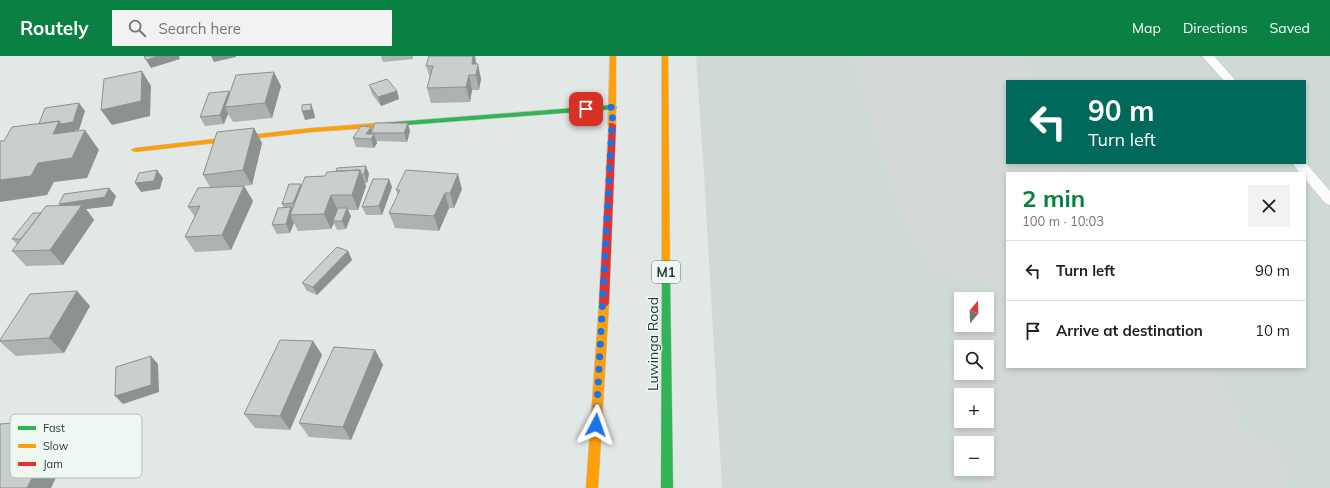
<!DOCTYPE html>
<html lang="en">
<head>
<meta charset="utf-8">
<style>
  body { margin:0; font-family:Mulish,sans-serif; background:#f2f2f2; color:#202124; height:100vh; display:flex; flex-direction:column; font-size:15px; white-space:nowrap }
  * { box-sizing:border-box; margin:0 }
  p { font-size:13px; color:#757577 }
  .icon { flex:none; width:22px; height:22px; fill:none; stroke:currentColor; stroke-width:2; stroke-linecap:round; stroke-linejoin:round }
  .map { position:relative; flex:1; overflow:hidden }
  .sheet { position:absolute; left:1006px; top:116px; width:300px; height:196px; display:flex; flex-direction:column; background:#fff; border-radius:0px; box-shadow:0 2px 6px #0003 }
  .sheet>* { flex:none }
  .banner { position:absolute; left:1006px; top:24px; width:300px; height:84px; border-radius:0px; box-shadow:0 2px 6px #0003; background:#00695c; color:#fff; overflow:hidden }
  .needle { width:26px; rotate:19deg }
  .buttons { position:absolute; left:954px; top:236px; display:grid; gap:8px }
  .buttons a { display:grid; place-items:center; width:40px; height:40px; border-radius:0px; background:#fff; box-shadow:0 2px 6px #0003; font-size:20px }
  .pin { position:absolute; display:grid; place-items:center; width:34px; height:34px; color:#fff; margin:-17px; border-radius:8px; box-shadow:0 2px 6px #0006 }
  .me { position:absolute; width:44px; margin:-22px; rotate:4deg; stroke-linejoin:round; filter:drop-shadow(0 0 3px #0008) }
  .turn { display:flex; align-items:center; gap:14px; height:84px; padding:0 16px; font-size:18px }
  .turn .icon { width:52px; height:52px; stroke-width:2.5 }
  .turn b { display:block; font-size:28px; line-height:34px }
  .round { display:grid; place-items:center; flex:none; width:42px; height:42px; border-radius:0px; background:#f2f2f2 }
  .headline { display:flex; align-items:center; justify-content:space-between; height:68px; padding:0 16px }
  h1 { font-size:24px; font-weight:700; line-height:30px; color:#0b8043 }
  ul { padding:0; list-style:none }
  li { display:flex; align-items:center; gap:12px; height:60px; padding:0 16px; border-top:1px solid #e0e0e0 }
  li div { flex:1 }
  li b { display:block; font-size:15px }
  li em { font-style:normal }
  header { display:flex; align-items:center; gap:24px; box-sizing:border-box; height:56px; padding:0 20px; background:#0b8043; color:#fff }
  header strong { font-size:19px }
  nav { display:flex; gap:22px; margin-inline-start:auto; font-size:14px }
  .search { width:280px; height:36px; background:#f2f2f2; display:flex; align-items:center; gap:10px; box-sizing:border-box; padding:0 14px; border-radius:0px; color:#757577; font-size:15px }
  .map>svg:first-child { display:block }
</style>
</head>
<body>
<header>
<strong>Routely</strong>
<div class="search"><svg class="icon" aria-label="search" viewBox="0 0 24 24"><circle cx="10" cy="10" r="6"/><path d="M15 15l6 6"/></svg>Search here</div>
<nav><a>Map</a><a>Directions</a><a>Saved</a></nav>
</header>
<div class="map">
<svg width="1330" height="432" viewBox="0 0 1330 432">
  <rect width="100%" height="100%" fill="#e2e8e5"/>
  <path fill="#cfdad5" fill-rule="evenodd" d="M696 0H1330V432H722L704 118ZM1007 25H1305V107H1007ZM1007 117H1305V311H1007ZM961 243H987V269H961ZM961 291H987V317H961ZM961 339H987V365H961ZM961 387H987V413H961Z"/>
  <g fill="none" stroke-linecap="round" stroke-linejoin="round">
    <path fill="#d4d9d7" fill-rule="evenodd" d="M1040 311H1137L1272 394 1289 432H1141L1046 361 1031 330Z"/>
    <path fill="#d4d9d7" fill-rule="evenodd" d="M854 0H1020L1034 25H1007V107H1082L1087 117H1007V311H1209L1226 338 1268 432H984L978 413H987V387H970L964 365H987V339H961V356L947 311 968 269H987V243H981L984 237 1004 231 933 210 902 159ZM961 291H987V317H961Z"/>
    <defs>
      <path id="lane" d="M1202 0H1214L1236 25H1224Z
        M1305 106 1330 135V149L1325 147 1305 123V117H1300L1292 107Z"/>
      <path id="fast" d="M613 49 617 51 616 53 381 71 377 69 381 67Z
        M666 213 670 216 673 432H661L662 216Z"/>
      <path id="slow" d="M610 0H616V69L612 71 608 69Z
        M662 0H668L670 216 666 219 662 216Z
        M381 67 385 69 384 71 312 76 135 96 131 94 135 92 312 72Z
        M604 243 607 244 609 247 598 432H586L599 247 601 244Z"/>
      <path id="jam" d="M609 67H612L616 69 609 247 607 250H601L599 247Z"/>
    </defs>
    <use href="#lane" stroke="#bfc5c2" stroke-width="1"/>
    <use href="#fast" stroke="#bdc6c2" stroke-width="1"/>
    <use href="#slow" stroke="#bdc6c2" stroke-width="1"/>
    <use href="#jam" stroke="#bdc6c2" stroke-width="1"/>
    <use href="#lane" fill="#fbfcfb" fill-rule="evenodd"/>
    <use href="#fast" fill="#30b455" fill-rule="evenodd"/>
    <use href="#slow" fill="#ff9f0a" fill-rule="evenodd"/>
    <use href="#jam" fill="#e5322d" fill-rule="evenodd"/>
  </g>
  <path fill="#adb2af" d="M381 0H413V3L383 6Z
    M476 8 481 23 479 34H472L470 46 431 47 427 32 430 22 426 10Z
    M369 29 397 35 399 43 381 50 372 38Z
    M281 30 272 62 233 66 228 58 224 68 205 70 200 61 229 35 230 37Z
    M254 72 262 87 252 129 244 130 253 145 231 194 195 196 185 181 195 161 188 151 210 131 203 119Z
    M372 74 410 75 407 86 377 85V87L374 92 356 91 353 82Z
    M369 118 367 127H365L366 130 358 154H348L351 160 346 173 337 174 334 167 331 173 298 175 294 167 290 177 277 178 272 169 284 152 282 148 302 130 305 121Z
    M392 131 382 159H366L362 151Z
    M109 132 116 140 112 150 86 153 94 164 63 209 26 210 12 195 17 188 12 183 41 157 60 149 59 148Z
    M462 133 454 152H449L439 175 395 172 389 157 398 139 396 134Z
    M348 195 352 204 317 239 307 235 302 227Z
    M90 250 64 297 16 300 0 286V284Z
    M313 285 322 299 290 374 255 372 244 358Z
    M375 294 383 309 351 384 309 381 299 367Z"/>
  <path fill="#8d918f" d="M158 0H179L180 3 151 12 146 4Z
    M211 0H236V1L214 6Z
    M473 0H475L477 11 472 8Z
    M478 8 481 23 479 34 476 19Z
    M142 15 151 30 150 60 112 69 101 54Z
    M274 16 281 30 272 62 265 47Z
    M469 19 472 34 470 46 466 31Z
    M229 35 233 43 225 51 228 58 224 68 220 59Z
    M397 35 399 43 381 50 378 41Z
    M79 47 85 55 79 74 67 76 74 85 44 80Z
    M311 48 314 56 315 62 305 64 302 55Z
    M408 67 410 75 407 86 404 77Z
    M371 71 373 77H371L372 81 374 78 377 87 374 92 371 83 366 78Z
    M254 72 262 87 252 129 243 114Z
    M85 74 99 94 87 122 54 126 47 139 0 146V124L38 107Z
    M366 110 369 118 367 127 364 118Z
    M157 114 163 122 160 133 141 136 135 127Z
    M360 114 366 130 358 154 352 139Z
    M458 118 462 133 454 152 450 137Z
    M389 123 392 131 382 159 379 150Z
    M301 128 305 136 298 156 293 147Z
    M244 130 253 145 231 194 222 179Z
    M109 132 116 140 112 150 86 153 94 164 63 209 50 194 66 156 59 148Z
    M445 137 449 152 439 175 434 160Z
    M331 139 338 155 333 165 334 167 331 173 324 158Z
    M291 151 295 159H290L294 167 290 177 286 168Z
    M347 152 351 160 346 173 342 165Z
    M348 195 352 204 317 239 313 231Z
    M77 235 90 250 64 297 49 282Z
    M313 285 322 299 290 374 280 360Z
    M375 294 383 309 351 384 343 371Z
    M151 300 158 308 159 336 123 348 115 340Z
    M62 363 78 377 51 432H27Z"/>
  <path fill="#c9cfcc" stroke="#8d918f" d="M144 0H158L146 4Z
    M429 0H473L472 8H478L476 19H469L466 31 427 32 433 10H426Z
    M142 15 141 45 101 54 104 23Z
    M274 16 265 47 225 51 236 19Z
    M387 23 397 35 378 41 369 29Z
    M229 35 220 59 200 61 209 37Z
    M79 47 73 66 61 68 59 65 39 68 45 52Z
    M311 48V54L302 55V49Z
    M59 65 53 78 85 74 72 102 38 107 31 120 0 124V85H4L12 71Z
    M375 67H408L404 77H371Z
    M361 70 371 71 366 78H374L371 83 353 82Z
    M254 72 243 114 203 119 217 76Z
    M366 110 364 118 362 119 360 114 336 115 337 112Z
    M157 114 154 125 135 127 139 117Z
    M360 114 352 139H331L324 158 290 159 305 121 325 120 327 116Z
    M406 114 458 118 450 137H445L434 160 389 157 400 134H396Z
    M373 123H389L379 150 362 151Z
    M289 128H301L293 147 282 148Z
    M244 130 222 179 185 181 200 150 188 151 198 132Z
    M109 132 105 141 59 148 64 138Z
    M82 149 50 194 12 195 46 150Z
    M291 151 286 168 272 169 278 152Z
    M338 152H347L342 165H333Z
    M33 157H41L21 183H12Z
    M337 191 348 195 313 231 302 227Z
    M77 235 49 282 0 285V284L30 238Z
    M280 284 313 285 280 360 244 358Z
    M334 291 375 294 343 371 299 367Z
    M151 300V329L115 340 116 311Z
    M62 363 27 432H0V368Z"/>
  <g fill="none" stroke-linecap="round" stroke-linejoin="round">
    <path stroke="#1a73e8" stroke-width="7" stroke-dasharray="0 12.6" d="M586 53 613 51 596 369"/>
  </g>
  <g text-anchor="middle" stroke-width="3" stroke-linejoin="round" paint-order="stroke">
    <rect fill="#eff7f3" stroke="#5d746d" stroke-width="1" x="652" y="205" width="28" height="22" rx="3"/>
    <g font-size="13" font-weight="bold" fill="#1f3c34">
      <text x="666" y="221">M1</text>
    </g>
    <g font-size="14" fill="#1f3c34" stroke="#eff7f3">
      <text transform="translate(653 288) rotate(-90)" y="5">Luwinga Road</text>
    </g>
  </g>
  <rect x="10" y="358" width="132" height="64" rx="6" fill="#eff7f3" stroke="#b1bfba" stroke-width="1"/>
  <rect x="18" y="370" width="18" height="4" fill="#30b455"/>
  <rect x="18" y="388" width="18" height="4" fill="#ff9f0a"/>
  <rect x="18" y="406" width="18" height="4" fill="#e5322d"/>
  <g font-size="11" fill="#1f3c34">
    <text x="43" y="376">Fast</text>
    <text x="43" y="394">Slow</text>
    <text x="43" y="412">Jam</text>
  </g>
</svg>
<div class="buttons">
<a><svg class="needle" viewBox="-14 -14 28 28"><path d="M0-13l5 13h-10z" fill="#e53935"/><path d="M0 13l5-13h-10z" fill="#757577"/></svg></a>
<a><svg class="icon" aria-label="search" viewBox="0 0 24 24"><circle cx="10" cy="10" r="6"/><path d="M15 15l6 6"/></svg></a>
<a>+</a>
<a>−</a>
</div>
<div class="pin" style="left:586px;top:53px;background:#d93025"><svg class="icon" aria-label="arrive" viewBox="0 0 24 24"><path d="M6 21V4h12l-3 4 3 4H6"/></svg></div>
<svg class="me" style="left:596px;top:369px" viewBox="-20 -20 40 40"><path d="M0-17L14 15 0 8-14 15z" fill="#1a73e8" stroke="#fff" stroke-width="4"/></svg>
<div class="banner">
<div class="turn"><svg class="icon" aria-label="left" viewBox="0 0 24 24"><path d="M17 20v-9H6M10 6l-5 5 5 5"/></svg><div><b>90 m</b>Turn left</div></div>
</div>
<section class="sheet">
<div class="headline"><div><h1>2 min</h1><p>100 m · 10:03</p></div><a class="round"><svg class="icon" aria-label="close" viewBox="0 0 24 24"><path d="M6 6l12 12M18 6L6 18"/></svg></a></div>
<ul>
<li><svg class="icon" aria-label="left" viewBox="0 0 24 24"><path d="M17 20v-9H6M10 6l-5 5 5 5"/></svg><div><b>Turn left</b></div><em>90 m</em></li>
<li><svg class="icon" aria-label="arrive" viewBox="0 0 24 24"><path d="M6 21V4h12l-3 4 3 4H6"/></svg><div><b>Arrive at destination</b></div><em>10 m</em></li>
</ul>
</section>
</div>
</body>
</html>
